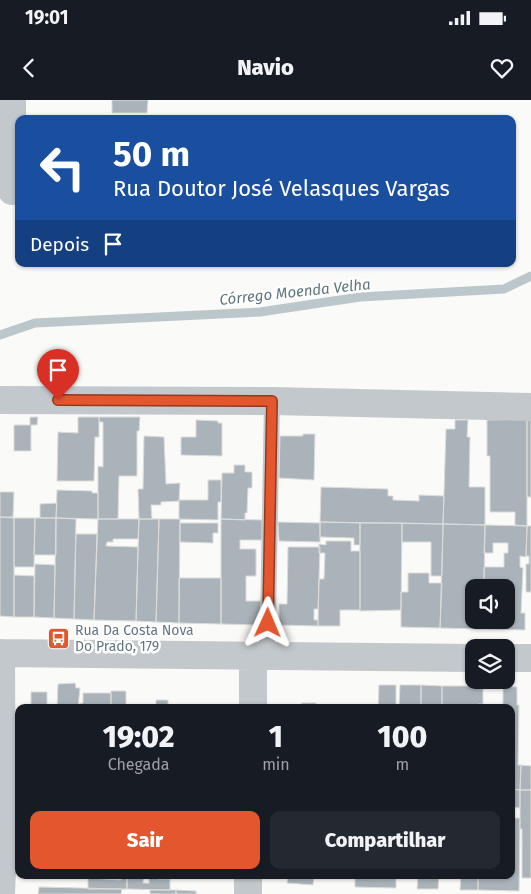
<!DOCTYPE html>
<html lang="pt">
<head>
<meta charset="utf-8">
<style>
  body { margin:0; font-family:"Fira Sans",sans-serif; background:#242831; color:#f1f3f6; height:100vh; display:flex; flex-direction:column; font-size:19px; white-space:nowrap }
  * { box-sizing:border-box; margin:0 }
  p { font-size:16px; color:#9ea1a6 }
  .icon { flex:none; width:28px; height:28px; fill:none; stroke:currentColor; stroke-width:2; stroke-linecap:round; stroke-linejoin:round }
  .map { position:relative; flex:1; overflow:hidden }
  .drawer { position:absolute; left:15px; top:604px; width:500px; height:175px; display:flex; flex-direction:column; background:#171b24; border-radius:10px; box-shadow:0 1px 4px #0004 }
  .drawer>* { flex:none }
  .hud { position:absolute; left:15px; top:15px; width:501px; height:152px; border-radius:10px; box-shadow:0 1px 4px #0004; background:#1a4fa0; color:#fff; overflow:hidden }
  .controls { position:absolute; left:465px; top:479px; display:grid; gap:10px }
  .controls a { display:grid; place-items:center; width:50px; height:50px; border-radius:10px; background:#171b24; box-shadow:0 1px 4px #0004; font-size:25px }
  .pin { position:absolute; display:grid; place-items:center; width:42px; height:42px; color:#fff; margin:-51px -21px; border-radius:50% 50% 50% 0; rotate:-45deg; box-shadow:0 0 5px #0007 }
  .pin .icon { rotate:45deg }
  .me { position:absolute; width:55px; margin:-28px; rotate:1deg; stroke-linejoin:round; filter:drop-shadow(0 0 4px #0008) }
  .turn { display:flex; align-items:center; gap:18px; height:105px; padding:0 15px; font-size:22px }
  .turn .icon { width:65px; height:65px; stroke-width:2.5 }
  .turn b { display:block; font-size:35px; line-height:42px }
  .then { display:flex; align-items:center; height:48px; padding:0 15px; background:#0003; gap:10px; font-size:19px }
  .eta { display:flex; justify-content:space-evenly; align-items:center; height:85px; text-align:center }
  .eta b { font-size:30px; font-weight:800; line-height:35px }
  .primary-button { display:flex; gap:10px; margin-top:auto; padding:10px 15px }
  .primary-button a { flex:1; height:58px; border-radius:10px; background:#e4572e; color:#fff; font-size:20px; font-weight:800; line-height:58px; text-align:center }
  .primary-button a+a { background:#242831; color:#f1f3f6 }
  .status { display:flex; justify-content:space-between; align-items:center; height:35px; padding:0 25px; background:#171b24; direction:ltr }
  .status svg { height:14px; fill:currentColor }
  header { display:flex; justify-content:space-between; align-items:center; height:65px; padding:0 15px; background:#171b24; font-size:22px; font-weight:800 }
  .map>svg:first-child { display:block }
</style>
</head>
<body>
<div class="status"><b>19:01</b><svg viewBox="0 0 49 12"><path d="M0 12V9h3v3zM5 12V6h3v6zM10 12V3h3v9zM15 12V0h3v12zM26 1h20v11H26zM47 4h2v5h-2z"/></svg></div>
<header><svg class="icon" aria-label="back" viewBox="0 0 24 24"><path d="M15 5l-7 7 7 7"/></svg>Navio<svg class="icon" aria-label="heart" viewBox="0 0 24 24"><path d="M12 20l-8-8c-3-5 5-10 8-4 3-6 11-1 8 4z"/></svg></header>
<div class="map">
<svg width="531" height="794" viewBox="0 0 531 794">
  <rect width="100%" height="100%" fill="#fafaf8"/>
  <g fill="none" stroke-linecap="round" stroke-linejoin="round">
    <path stroke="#bbc7cb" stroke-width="9" d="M0 235 35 223 260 212 360 197 504 189 531 176"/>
  </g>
  <path fill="#aab3b9" stroke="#dcdcda" d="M112 0H148L147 13H112Z
    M30 317H38L37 325H31V351H14V325H30Z
    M78 317H99V337H95L94 381H57L58 332 78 333Z
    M99 317H140L139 331H137V376H119L118 419H98V366L103 367V322H99Z
    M527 319V426L515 425V412H490V356H487V320Z
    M527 319H531V397H527Z
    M196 320 218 321V323H222V356L181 355V337H196Z
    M455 320H468L467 337H470L469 387H485V425L443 424 446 329H455Z
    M303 334H315L314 380 279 378 280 336H303Z
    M144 336 164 337 166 384 180 383 179 401 161 402V405H151L152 419H139L138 389H143Z
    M234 365H245V372H252V388H248L247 413H245V420L221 419 222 373H234Z
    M208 380H221V402H218V420L179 419V400H208Z
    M321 387 388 389V396H393V400L419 401V395L444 396 443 424 320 422Z
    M57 390 92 391V393H98V419L56 418Z
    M0 392H14L13 417H0Z
    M57 403 56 418H40V404Z
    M0 417 14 418V517L0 516Z
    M14 418H35L34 467H14Z
    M35 418H56V455H34Z
    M56 418 76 419 74 519 54 518Z
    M98 419H139L138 439H113V442H107L106 446 138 447 136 521 94 520Z
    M139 419H159L156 522 136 521Z
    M159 419H180L179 523 156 522Z
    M221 419 262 420V440H240V449H256V476H246V501H261L260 525 221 524Z
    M278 422 320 423V442L279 441Z
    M320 422 360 423V445H354V438L320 437Z
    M180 423H218V433H213V443L180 442Z
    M360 423H402L401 510 360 511Z
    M402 423 443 424 442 476H431V442H402Z
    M443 424 485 425 484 488H474V520H483V529L440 528Z
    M485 425 527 426 526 457 520 456V467L523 468 521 513H525V530L483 529V520H506V488H484V467H504V453H508V443H493V453H484Z
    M527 426H531V492H526V464H529V456H526Z
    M76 434H97L94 520 74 519Z
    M326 441H351V451H360V510H340V526H318L319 479H324L325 453H319V444L326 445Z
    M288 447H320L318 509H314V520H318V526L279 525V504H287Z
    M35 464 55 465 54 518 34 517Z
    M408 473H429V483H442L440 528 401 527V492H408Z
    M14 475 34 476V517H14Z
    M179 478H221V524L179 523Z
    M75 583 76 588H80L78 608H57L58 584Z
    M379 585H396V608H378Z
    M400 585H421V608H399Z
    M421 585 442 586V608H421Z
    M442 586H483V604H478V608H442Z
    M503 586 517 587V605H519L518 665H521L520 690 511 689V608H486V605H503Z
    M111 591H126V608H111Z
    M31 592H47V608H31Z
    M83 593H111V608H79V604L83 603Z
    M156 600H168V608H156Z
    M302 603H316V608H297Z
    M521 665 531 666V690H520Z
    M511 689 520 690V708L512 707V710Z
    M520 690H531V778H522V729H520Z
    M511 718H520L519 791 478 790V775H511Z
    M121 775H127V789H88V778L121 780Z
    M127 775H144L143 783H149V777H159L158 779H170V790L127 789Z
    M288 775H314L313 785 287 783Z
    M355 775H396V788L355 787Z
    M418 775H439L438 789H417Z
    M461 775H478V790H460Z
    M39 787 122 789 121 794H38Z
    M150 790H176V794H150Z
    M176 790 196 791V794H198H176Z"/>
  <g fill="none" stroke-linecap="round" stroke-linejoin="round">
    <path stroke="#c3c8cc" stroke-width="16" d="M266 556 268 523 272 301"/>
    <path stroke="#c3c8cc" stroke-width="28" d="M12 91V0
      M0 300 272 301 531 307
      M0 553 474 558
      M253 555V608
      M506 558H531
      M1 794 2 768 1 553
      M248 794V775"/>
  </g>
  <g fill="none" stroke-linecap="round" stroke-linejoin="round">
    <defs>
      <path id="route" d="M58 300 272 301 268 523"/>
    </defs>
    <use href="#route" stroke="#94391e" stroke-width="12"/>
    <use href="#route" stroke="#e4572e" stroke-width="9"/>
  </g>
  <defs>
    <symbol id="bus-square" viewBox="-11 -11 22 22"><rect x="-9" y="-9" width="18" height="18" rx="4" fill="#e4572e" stroke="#fff"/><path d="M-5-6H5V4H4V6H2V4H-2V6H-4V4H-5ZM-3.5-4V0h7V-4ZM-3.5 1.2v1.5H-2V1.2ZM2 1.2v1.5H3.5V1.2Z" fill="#fff"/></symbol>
  </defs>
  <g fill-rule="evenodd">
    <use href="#bus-square" x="46" y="526" width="25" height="25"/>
  </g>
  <g text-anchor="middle" stroke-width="5" stroke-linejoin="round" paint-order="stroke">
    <g font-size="14" fill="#657683" stroke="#fff" text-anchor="start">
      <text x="75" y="535">Rua Da Costa Nova<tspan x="75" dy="16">Do Prado, 179</tspan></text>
    </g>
    <g font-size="15" font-style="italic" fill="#60757c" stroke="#fff">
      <text transform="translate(295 192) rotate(-6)" y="5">Córrego Moenda Velha</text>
    </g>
  </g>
</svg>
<div class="controls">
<a><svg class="icon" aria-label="sound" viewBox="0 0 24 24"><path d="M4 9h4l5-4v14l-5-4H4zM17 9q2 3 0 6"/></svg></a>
<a><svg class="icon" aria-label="layers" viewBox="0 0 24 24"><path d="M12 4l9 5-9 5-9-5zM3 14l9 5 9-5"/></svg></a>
</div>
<div class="pin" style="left:58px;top:300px;background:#d93025"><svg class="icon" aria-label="arrive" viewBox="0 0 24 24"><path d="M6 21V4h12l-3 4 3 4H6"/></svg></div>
<svg class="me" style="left:268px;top:523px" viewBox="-20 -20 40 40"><path d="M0-17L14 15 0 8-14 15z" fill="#e4572e" stroke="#fff" stroke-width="4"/></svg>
<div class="hud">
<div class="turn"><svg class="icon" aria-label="left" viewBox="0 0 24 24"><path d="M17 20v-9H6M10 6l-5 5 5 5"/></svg><div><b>50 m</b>Rua Doutor José Velasques Vargas</div></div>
<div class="then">Depois<svg class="icon" aria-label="arrive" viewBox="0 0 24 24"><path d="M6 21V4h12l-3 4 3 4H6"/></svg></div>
</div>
<section class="drawer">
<div class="eta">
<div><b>19:02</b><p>Chegada</p></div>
<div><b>1</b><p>min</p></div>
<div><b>100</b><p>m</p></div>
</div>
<div class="primary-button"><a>Sair</a><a>Compartilhar</a></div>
</section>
</div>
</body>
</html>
